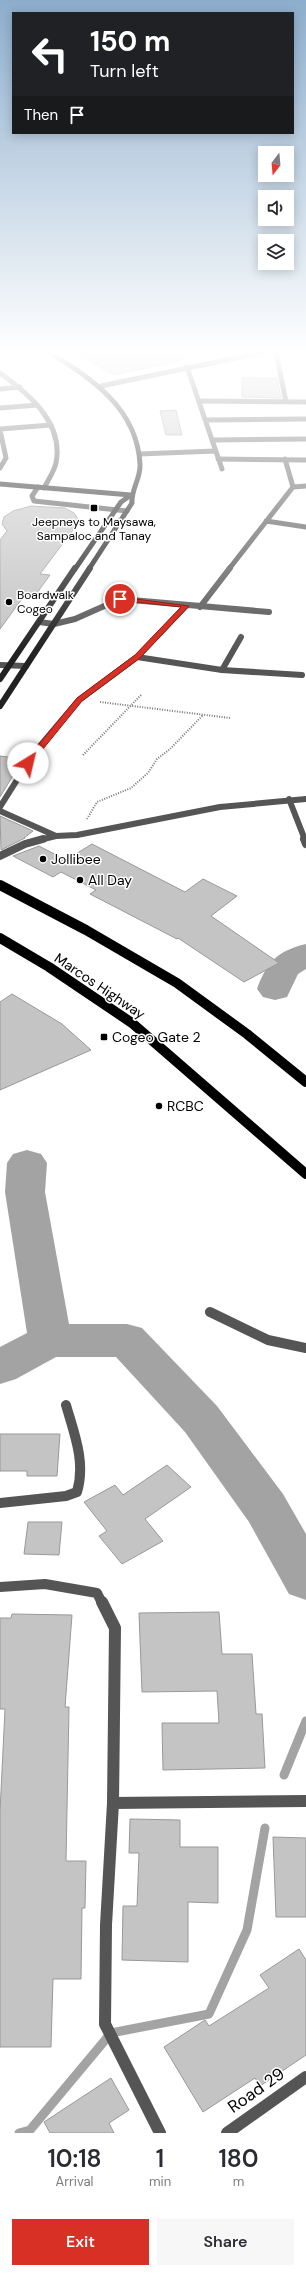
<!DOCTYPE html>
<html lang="en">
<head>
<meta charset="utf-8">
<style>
  body { margin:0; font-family:"DM Sans",sans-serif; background:#f7f7f7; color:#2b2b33; height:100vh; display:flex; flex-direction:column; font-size:15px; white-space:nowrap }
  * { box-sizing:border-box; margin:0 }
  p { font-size:13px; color:#7c7c81 }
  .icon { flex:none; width:22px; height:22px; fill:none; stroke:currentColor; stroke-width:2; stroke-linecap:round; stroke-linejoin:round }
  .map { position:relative; height:2133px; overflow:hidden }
  .drawer { display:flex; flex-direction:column; background:#fff; flex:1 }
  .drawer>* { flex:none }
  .guide { position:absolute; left:12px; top:12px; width:282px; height:122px; border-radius:0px; box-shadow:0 2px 10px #0003; background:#202124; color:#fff; overflow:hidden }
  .needle { width:26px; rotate:196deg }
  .buttons { position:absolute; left:258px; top:146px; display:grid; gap:8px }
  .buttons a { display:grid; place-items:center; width:36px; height:36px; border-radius:0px; background:#fff; box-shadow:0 2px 10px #0003; font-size:20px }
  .pin { position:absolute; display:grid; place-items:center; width:34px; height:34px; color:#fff; margin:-17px; border:2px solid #fff; border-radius:50%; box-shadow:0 1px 4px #0007 }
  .me { position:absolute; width:44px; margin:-22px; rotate:36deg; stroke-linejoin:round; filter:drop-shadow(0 0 3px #0008) }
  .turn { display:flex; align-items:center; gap:14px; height:84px; padding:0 12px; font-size:18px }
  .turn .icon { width:52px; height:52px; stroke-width:2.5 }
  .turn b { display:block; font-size:28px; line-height:34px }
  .then { display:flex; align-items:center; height:38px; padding:0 12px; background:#0003; gap:8px; font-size:15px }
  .eta { display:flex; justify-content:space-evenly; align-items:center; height:68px; text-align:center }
  .eta b { font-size:24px; font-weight:600; line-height:28px }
  .button { display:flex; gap:8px; margin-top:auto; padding:8px 12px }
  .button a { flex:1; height:46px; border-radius:0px; background:#d93025; color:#fff; font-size:16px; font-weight:600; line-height:46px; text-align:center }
  .button a+a { background:#f7f7f7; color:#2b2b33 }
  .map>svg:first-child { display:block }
</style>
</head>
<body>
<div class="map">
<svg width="306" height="2133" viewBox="0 0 306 2133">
  <rect width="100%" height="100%" fill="#fff"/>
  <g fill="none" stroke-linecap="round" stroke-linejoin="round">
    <path stroke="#a3a3a3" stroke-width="9" d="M284 1775 306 1721
      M19 2133 30 2130 111 2033 209 2014 247 1930 265 1828"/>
    <path fill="#a3a3a3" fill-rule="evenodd" d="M306 944V969L298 974 287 997 275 1000 263 997 257 989C267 962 277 951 306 944Z
      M27 1150 41 1154 47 1163 45 1192 69 1324H127L142 1328 217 1406 283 1494 306 1534V1600L289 1594 249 1522 185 1432 116 1357H56L16 1379 0 1384V1347L27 1333 5 1192 7 1163 13 1154Z"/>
  </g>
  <path fill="#c4c4c4" stroke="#999" d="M74 352H182V360L114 375Z
    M242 378H277L281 398 242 397Z
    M176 410 182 435H166L160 411Z
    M31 506 65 508 74 513 78 519 76 526 40 574 50 575 34 597 24 596 0 629V540L7 531 2 524 4 517 13 511Z
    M0 756 23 759 0 797Z
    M0 816 33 831 24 838H25L1 850Z
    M92 844 185 892 203 879 237 896 211 916 279 963 244 982 178 938 177 939 90 894 96 890 61 872 53 877 13 856 39 846 66 860Z
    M12 994 62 1024 91 1050 0 1090V1002Z
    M0 1434H60L57 1476H27V1471H0Z
    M167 1465 191 1487 145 1519 163 1541 122 1564 99 1536 107 1531 84 1502 115 1485 123 1495Z
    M28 1522H62L59 1555 24 1554Z
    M219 1612 222 1654H252L256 1714H262L265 1768 163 1770 162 1723H219L217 1691 142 1692 139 1613Z
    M12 1614 72 1615 65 1707H69L66 1861H86L85 1908H82L81 1979H53L51 2047H0V1812L5 1709H0V1618H11Z
    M130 1819 180 1820V1847H218V1903L188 1902V1962L122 1960 123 1906H137L139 1853H129Z
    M273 1837 306 1838V1917H276Z
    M299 1949 306 1960V2055L260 2086 255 2078 203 2112 164 2047 205 2020 209 2026 269 1988 260 1975Z
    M111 2078 129 2110 109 2123 114 2133H50L44 2122Z"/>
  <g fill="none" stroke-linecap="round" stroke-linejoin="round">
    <path stroke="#777" stroke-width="2" stroke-dasharray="1 1.5" stroke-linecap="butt" d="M100 702 230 718
      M83 755 141 695
      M87 819 97 802 131 788 148 773 157 759 170 749 203 715"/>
    <path stroke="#555" stroke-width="5" d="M276 352 286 402
      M199 401 306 402
      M0 408 37 405
      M206 420 306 419
      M0 429 51 425
      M0 430 6 458 0 468
      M212 440 306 439
      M218 459 306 460
      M38 487 32 496 34 501 127 511"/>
    <path stroke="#555" stroke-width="6" d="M0 665 26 666
      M222 670 241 637"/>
    <path stroke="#555" stroke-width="10" d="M210 1312 268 1340 306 1348"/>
    <path stroke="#555" stroke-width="5" d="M187 367 222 469
      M0 373C29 394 64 423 56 463 54 472 48 480 44 488
      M101 386 265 352
      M0 389 20 387
      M139 454 215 451
      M293 487 306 486
      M266 521 306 527
      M229 569 293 487 285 459"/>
    <path stroke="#555" stroke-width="6" d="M200 607 230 568
      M39 622 54 624 75 619 120 599 269 612
      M137 657 222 670 302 675
      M289 799 305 840
      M0 807 34 753 79 700 137 657 186 606
      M0 811 56 836 39 840
      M56 836 77 835 220 807 306 799"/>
    <path stroke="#555" stroke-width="8" d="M304 839 306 844
      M0 856 25 844 43 839"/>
    <path stroke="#555" stroke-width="10" d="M0 1503 66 1496 77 1492C86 1462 74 1433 66 1405
      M0 1587 45 1584 97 1593 102 1603"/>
    <path stroke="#555" stroke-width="12" d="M102 1602 115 1628 113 1803 106 1925 105 2024 160 2133
      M113 1803 306 1801
      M227 2133 306 2077"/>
    <path stroke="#222" stroke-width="5" d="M49 352C92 379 137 408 140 464 141 478 131 489 132 503L89 569
      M0 484 131 495
      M75 569 121 502 131 495"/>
    <path stroke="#222" stroke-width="6" d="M0 679 75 568
      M0 706 90 568"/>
    <path stroke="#000" stroke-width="10" d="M0 885 86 930 177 983 247 1034 306 1082
      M0 938 49 967 132 1023 306 1174"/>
  </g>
  <linearGradient id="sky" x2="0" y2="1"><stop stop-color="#8cadcc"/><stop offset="0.54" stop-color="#fff"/><stop offset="1" stop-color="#fff" stop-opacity="0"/></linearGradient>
  <rect width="306" height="651" fill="url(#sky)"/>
  <path fill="#d93025" stroke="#8d1f18" d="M120 597 189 606 140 658 82 701 30 765H25V761L77 698 135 655 181 607 118 600Z"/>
  <g fill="#000" stroke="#fff" stroke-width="1.5">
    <rect x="90" y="504" width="8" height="8" rx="2"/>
    <circle cx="9" cy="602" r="4"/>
    <circle cx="43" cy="859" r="4"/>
    <circle cx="80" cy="880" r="4"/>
    <rect x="100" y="1033" width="8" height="8" rx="2"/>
    <circle cx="159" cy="1106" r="4"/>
  </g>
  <g text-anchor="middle" stroke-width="3" stroke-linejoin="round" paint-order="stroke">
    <g font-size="12" fill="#000" stroke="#fff">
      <text x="94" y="526">Jeepneys to Maysawa,<tspan x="94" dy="14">Sampaloc and Tanay</tspan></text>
      <text x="17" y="599" text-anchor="start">Boardwalk<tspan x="17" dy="14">Cogeo</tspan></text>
    </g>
    <g font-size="14" fill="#000" stroke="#fff" text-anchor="start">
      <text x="51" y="864">Jollibee</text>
      <text x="88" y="885">All Day</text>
      <text x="112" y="1042">Cogeo Gate 2</text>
      <text x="167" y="1111">RCBC</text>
    </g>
    <g font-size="14" fill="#000" stroke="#fff">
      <text transform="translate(100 986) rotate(34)" y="5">Marcos Highway</text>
    </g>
    <g font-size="17" fill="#000" stroke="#fff">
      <text transform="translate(256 2090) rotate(-35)" y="6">Road 29</text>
    </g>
  </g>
</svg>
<div class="buttons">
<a><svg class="needle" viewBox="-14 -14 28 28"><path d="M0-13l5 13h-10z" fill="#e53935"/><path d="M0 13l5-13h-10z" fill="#7c7c81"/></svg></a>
<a><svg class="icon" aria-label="sound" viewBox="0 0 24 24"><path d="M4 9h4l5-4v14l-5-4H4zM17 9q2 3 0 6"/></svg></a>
<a><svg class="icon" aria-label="layers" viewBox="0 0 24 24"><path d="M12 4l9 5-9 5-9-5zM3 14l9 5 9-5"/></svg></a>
</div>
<div class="pin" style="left:120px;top:599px;background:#d93025"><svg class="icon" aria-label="arrive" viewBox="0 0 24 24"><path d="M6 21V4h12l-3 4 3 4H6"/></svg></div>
<svg class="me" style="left:28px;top:763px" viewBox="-20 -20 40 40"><circle r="19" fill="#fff"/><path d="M0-13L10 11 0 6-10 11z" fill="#d93025"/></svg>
<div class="guide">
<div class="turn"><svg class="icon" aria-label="left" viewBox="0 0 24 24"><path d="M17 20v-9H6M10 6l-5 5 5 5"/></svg><div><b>150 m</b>Turn left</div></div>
<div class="then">Then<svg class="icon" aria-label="arrive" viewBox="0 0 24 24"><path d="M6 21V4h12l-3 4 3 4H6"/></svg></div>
</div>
</div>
<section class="drawer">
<div class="eta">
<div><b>10:18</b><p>Arrival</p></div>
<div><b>1</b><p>min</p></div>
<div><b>180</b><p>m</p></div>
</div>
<div class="button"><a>Exit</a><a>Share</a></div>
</section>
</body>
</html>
